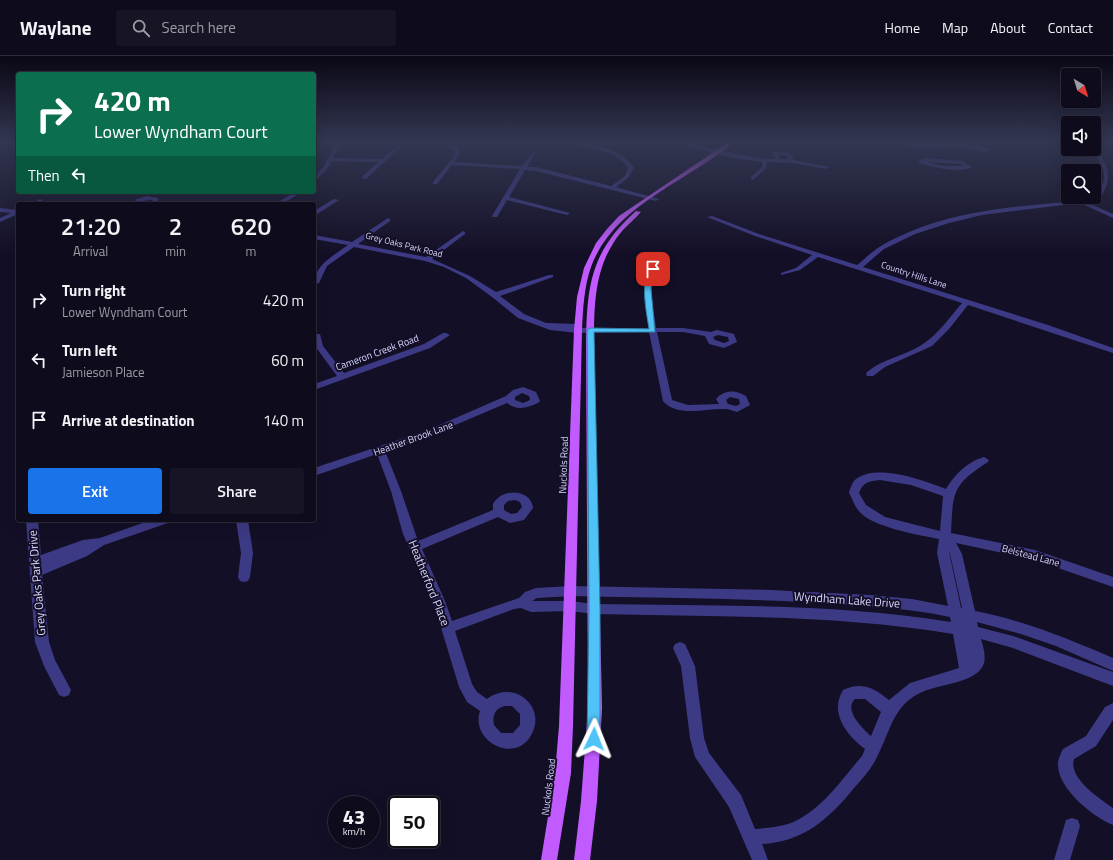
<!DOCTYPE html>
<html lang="en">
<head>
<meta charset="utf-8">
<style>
  body { margin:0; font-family:"Titillium Web",sans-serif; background:#171425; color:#f1f3f6; height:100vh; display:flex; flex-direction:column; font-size:15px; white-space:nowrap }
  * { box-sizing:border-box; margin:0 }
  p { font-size:13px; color:#9b9ba3 }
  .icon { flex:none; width:22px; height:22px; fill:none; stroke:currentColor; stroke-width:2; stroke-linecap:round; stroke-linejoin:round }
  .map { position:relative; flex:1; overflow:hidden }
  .details { position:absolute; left:16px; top:146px; width:300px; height:320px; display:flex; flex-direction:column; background:#0e0b1c; border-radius:4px; box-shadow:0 4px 16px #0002,0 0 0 1px #2e2b3b }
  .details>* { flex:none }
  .hud { position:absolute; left:16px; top:16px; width:300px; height:122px; border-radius:4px; box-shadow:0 4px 16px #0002,0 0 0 1px #2e2b3b; background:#0b6e4f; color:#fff; overflow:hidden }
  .needle { width:26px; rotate:142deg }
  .buttons { position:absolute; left:1061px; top:12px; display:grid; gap:8px }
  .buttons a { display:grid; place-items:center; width:40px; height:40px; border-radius:4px; background:#0e0b1c; box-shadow:0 4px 16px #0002,0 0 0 1px #2e2b3b; font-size:20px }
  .speed { position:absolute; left:328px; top:740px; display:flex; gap:8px; font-size:20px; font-weight:700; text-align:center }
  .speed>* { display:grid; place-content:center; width:52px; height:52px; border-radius:50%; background:#0e0b1c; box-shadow:0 4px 16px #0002,0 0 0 1px #2e2b3b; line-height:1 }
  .speed small { font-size:10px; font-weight:400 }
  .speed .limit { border:2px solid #111; border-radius:6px; background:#fff; color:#111 }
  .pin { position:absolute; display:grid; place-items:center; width:34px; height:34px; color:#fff; margin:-17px; border-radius:8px; box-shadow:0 2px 6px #0006 }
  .me { position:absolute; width:44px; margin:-22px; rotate:2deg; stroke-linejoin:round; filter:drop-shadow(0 0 3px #0008) }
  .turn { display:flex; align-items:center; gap:14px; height:84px; padding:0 12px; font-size:18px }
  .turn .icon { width:52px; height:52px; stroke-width:2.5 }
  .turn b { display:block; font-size:28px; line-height:34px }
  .then { display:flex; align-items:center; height:38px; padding:0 12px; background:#0003; gap:8px; font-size:15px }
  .eta { display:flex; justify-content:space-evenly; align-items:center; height:68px; text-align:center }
  .eta b { font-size:24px; font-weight:600; line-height:28px }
  .cta { display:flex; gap:8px; margin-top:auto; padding:8px 12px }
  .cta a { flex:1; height:46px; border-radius:4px; background:#1a73e8; color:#fff; font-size:16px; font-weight:600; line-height:46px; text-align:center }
  .cta a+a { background:#171425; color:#f1f3f6 }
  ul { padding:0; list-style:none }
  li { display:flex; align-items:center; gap:12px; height:60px; padding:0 12px }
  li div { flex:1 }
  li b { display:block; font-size:15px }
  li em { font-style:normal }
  header { display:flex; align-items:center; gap:24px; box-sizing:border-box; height:56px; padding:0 20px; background:#0e0b1c; border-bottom:1px solid #2e2b3b }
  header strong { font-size:19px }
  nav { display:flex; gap:22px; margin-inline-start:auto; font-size:14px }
  .search { width:280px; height:36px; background:#171425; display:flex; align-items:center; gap:10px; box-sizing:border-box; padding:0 14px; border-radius:4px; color:#9b9ba3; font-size:15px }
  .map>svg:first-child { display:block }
</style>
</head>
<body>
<header>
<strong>Waylane</strong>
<div class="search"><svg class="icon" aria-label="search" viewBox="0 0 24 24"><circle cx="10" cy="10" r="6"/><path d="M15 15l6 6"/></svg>Search here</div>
<nav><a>Home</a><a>Map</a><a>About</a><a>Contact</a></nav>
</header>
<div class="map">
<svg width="1113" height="804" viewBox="0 0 1113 804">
  <rect width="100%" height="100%" fill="#130f26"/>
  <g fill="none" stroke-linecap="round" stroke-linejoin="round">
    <path fill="#3d3a85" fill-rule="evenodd" d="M0 85H5L0 87Z
      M337 85H341L333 102 382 103 402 85H407L366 123 361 122 378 106 332 105 328 112 314 126V121L324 110Z
      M437 85H444L458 92 459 99 454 106 522 110 533 96 535 97 527 111H536L611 130 625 120 628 112C616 91 584 94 565 85 586 85 622 92 634 112L628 122 616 131 659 143 656 145 536 115 525 114 509 141 570 157 567 159 507 144 497 161H493L492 160 520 113 452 109 437 128H433V126L455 99 454 94Z
      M667 85H675L757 102 775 103 773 96 789 97 794 104 829 111 826 113 792 107 767 106 766 112 753 124 750 122 762 111V106L734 102ZM778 99H787L789 103H780Z
      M881 85 933 89 961 85 993 94 983 96 954 90 943 92H922Z
      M1094 92C1108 105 1113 121 1102 139L1086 146 1113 158V162L1080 147 982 159 949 167 915 178 884 193 863 211 1048 269 1113 292V297L968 249 949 273 932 290 885 311 873 320H867L866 318 867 316C883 303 903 300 920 290 938 279 949 262 962 247L818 201 800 214 781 219V217L796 212 812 199 755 180 707 161 712 160 759 178 857 209C865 203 872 195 881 190 934 159 996 152 1055 147 1068 146 1081 141 1094 141 1095 139 1098 137 1100 134 1110 118 1100 105 1091 93Z
      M924 102 961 105 972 111C960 118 932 111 919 107V105ZM925 106 960 108 964 110H945Z
      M295 136H302L282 148H275Z
      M147 140 158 142V145L176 148H149L153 144C145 143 139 148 131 148L137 143Z
      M40 143 42 144V146L31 148Z
      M334 143 339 144 314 160V155Z
      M0 152 18 154V158L0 166V162L11 157 0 156Z
      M388 162 390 163V165L358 188 426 201 463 175 465 176V178L432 203 470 220 496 236 549 219H553V221L500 240 524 258 546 267 578 268H581V272H649C647 259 642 228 647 216 648 214 651 211 653 209H657L658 210C646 226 654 253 656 272H683L711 276 717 274 734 278 737 286 724 292 709 288 705 280 683 276H657L672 344 688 349 719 348 716 343C725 333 736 334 746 340L750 349 737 356C733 355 729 353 725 353 706 352 678 362 663 345L649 276 578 277 550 274 518 262 492 241 466 222 444 211 425 205 354 191 327 210 319 227 314 229C314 209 333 200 348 189L314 183V179L352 186ZM718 279 728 281 729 285 724 287 715 284 713 281ZM730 341 739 343 740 348 736 350 728 348 726 344Z
      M443 277H446L450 279 430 292 314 334V328L337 320 315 290 314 278H320L323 290 344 317 424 288Z
      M523 331 536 336 540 345 538 347C526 352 518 355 507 347L434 378 385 395 401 435 418 485 493 454V448C501 432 531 432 533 452L524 464 510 467 498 461 422 493 445 545 452 565 519 542 525 536 536 532 571 530 771 534 870 539 912 543 948 550 937 497 939 483C919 479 870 471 858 454 854 449 852 442 849 437 850 433 852 426 856 423 877 407 923 424 946 433 954 419 968 405 984 401L989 404 988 406C952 429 953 436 951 477L1035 494 1113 521V531L1035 504 956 487 962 498 975 555C1023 564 1068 583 1113 602V615L1056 590 1021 578 977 566 978 571 1013 580 1113 616V630L1013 592 981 583C983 590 986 600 984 607 978 628 936 628 920 637 893 650 890 676 877 701 872 712 863 722 854 732 829 763 803 786 762 788L768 804H752L729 751 695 701 690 682 681 610 673 592 675 588 680 586 685 588 695 610 704 682 709 697 741 739 755 773C766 772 778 771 788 768 820 757 841 724 862 700L865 693C847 680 829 657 843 634 861 625 875 632 889 644L910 627 959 612 953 578C835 558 714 561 594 558L570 555 531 556 521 552 514 553 455 575 472 628 477 636 487 643C514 622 549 652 530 681 513 708 470 684 480 655L467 646 459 631 433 545 403 478 391 435 377 398 314 420V412L428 374 506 340 513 334ZM522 337 529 340 530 344 523 347 515 344V341ZM880 424 911 429 943 440 940 475 885 461 866 449 859 437C863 426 869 425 880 424ZM515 444 520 446 522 451 517 457 511 458 504 454V449L508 445ZM949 496 950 498 962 552H961ZM571 540C649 542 727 542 805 546 855 549 901 551 950 561L951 566C833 547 713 550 594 548L570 545H532L537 542ZM855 643H865L881 656 871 680C863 673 843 654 855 643ZM505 650H512L520 658V669L513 677H501L494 669C492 660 495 652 505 650Z
      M26 464H38L41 499 83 484 100 482 151 464H170L168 467 104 489 87 500 42 519 49 586 55 604 71 634 69 639 64 641 59 639 44 610 35 586Z
      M236 464H248L253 497 250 521 248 525 244 526 240 525 238 521 241 497Z
      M1113 647V664L1096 690 1074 703C1068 722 1099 742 1113 752V769C1093 761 1057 732 1058 708 1058 703 1061 697 1063 693L1086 680 1105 651Z
      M1072 762 1078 764 1080 770 1070 804H1054L1066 764Z"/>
    <path fill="#c25bff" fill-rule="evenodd" d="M730 85H735C688 126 614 148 591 211 584 231 583 253 582 274L573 670 571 717 557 804H541L555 717 559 670 574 274 577 241 584 212 596 187 607 173 619 160Z
      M636 155 641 156C632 166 621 174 614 186 594 216 594 253 594 288L602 652 597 745 590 804H574L581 745 588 652 586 288C587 230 590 196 636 155Z"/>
  </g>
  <linearGradient id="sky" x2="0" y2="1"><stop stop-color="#0a0815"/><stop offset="0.43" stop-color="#333752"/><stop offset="1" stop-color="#333752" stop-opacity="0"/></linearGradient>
  <rect width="1113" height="198" fill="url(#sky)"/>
  <path fill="#4fc3f7" stroke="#337fa1" d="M653 211 656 213 652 222 651 233 655 276H594L600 553V683L598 688 594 690 589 688 587 683 589 553 587 274 590 272 649 273C647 259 638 218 653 211Z"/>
  <g text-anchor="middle" stroke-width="4" stroke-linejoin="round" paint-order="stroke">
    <g font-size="9" fill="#d9d4ff" stroke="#130f26">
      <text transform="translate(404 189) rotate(14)" y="3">Grey Oaks Park Road</text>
      <text transform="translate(914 219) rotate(18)" y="3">Country Hills Lane</text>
    </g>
    <g font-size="10" fill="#d9d4ff" stroke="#130f26">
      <text transform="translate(377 296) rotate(-20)" y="4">Cameron Creek Road</text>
      <text transform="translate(413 382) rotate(-20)" y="4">Heather Brook Lane</text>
      <text transform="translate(563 409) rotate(-88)" y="4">Nuckols Road</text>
      <text transform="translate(1031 499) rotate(15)" y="4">Belstead Lane</text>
      <text transform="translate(548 731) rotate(-83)" y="4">Nuckols Road</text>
    </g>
    <g font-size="12" fill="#d9d4ff" stroke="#130f26">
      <text transform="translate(37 527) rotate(-95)" y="4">Grey Oaks Park Drive</text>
      <text transform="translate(429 527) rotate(68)" y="4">Heatherford Place</text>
      <text transform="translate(847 544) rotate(4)" y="4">Wyndham Lake Drive</text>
    </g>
  </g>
</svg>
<div class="buttons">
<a><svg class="needle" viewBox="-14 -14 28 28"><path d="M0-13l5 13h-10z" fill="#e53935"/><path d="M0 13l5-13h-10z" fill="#9b9ba3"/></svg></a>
<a><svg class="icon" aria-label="sound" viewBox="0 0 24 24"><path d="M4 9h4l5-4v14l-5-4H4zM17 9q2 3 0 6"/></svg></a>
<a><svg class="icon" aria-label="search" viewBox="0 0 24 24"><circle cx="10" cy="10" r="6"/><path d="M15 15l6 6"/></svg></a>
</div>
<div class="speed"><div>43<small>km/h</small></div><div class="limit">50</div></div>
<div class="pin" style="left:653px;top:213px;background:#d93025"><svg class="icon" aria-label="arrive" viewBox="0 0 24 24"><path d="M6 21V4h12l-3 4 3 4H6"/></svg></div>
<svg class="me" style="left:594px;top:683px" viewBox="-20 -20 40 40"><path d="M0-17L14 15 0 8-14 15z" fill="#4fc3f7" stroke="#fff" stroke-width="4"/></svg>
<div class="hud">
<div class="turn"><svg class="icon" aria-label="right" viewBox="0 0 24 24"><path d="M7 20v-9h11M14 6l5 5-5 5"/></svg><div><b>420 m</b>Lower Wyndham Court</div></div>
<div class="then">Then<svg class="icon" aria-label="left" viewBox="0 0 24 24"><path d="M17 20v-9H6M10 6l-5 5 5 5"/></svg></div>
</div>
<section class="details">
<div class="eta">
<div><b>21:20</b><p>Arrival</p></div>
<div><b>2</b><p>min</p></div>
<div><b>620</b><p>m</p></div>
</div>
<ul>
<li><svg class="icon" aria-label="right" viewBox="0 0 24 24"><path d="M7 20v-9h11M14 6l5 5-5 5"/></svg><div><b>Turn right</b><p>Lower Wyndham Court</p></div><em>420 m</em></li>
<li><svg class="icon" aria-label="left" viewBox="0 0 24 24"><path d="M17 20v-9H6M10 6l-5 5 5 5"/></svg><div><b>Turn left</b><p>Jamieson Place</p></div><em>60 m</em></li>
<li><svg class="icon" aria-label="arrive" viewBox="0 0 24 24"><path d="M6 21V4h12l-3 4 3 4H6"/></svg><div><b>Arrive at destination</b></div><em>140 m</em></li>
</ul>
<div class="cta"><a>Exit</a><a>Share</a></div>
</section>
</div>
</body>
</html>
